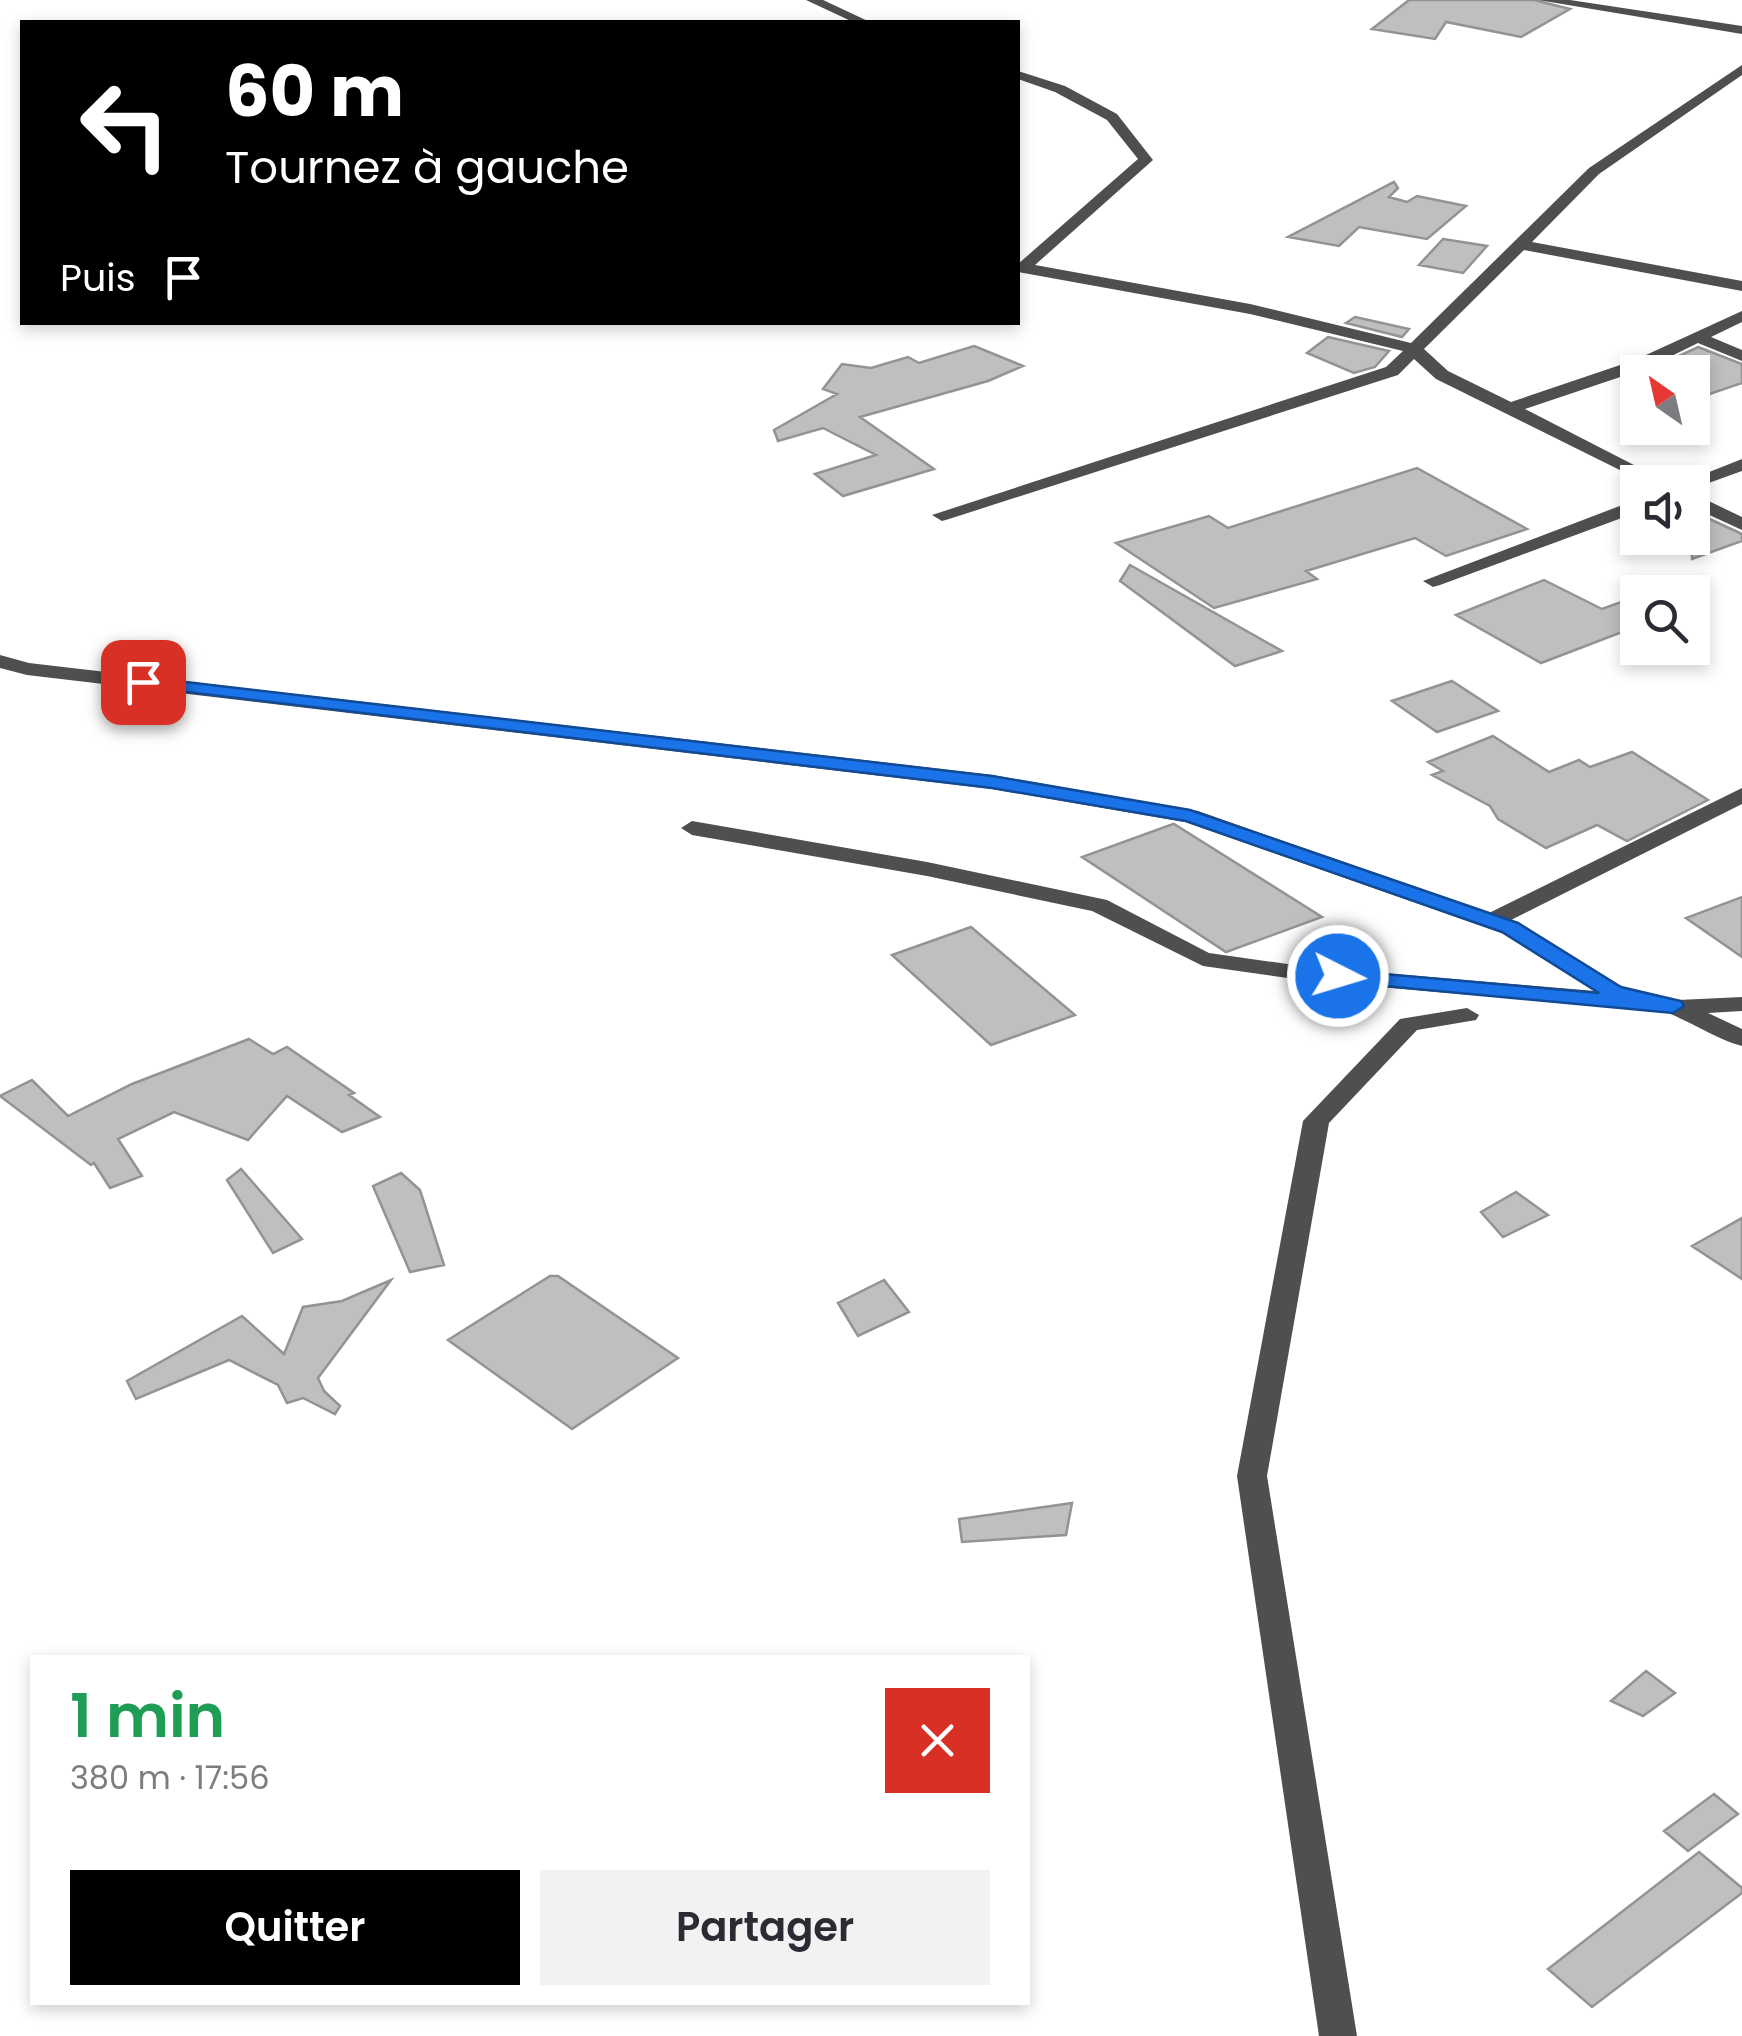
<!DOCTYPE html>
<html lang="fr">
<head>
<meta charset="utf-8">
<style>
  body { margin:0; font-family:Poppins,sans-serif; background:#f2f2f3; color:#2b2b33; height:100vh; display:flex; flex-direction:column; font-size:38px; white-space:nowrap }
  * { box-sizing:border-box; margin:0 }
  p { font-size:32px; color:#7c7c81 }
  .icon { flex:none; width:55px; height:55px; fill:none; stroke:currentColor; stroke-width:2; stroke-linecap:round; stroke-linejoin:round }
  .map { position:relative; flex:1; overflow:hidden }
  .panel { position:absolute; left:30px; top:1655px; width:1000px; height:350px; display:flex; flex-direction:column; background:#fff; border-radius:0px; box-shadow:0 5px 15px #0003 }
  .panel>* { flex:none }
  .top-card { position:absolute; left:20px; top:20px; width:1000px; height:305px; border-radius:0px; box-shadow:0 5px 15px #0003; background:#000; color:#fff; overflow:hidden }
  .needle { width:65px; rotate:326deg }
  .fabs { position:absolute; left:1620px; top:355px; display:grid; gap:20px }
  .fabs a { display:grid; place-items:center; width:90px; height:90px; border-radius:0px; background:#fff; box-shadow:0 5px 15px #0003; font-size:50px }
  .pin { position:absolute; display:grid; place-items:center; width:85px; height:85px; color:#fff; margin:-42px; border-radius:20px; box-shadow:0 5px 15px #0006 }
  .me { position:absolute; width:110px; margin:-55px; rotate:95deg; stroke-linejoin:round; filter:drop-shadow(0 0 8px #0008) }
  .turn { display:flex; align-items:center; gap:35px; height:210px; padding:0 40px; font-size:45px }
  .turn .icon { width:130px; height:130px; stroke-width:2.5 }
  .turn b { display:block; font-size:70px; line-height:85px }
  .then { display:flex; align-items:center; height:95px; padding:0 40px; background:#0003; gap:20px; font-size:38px }
  .round { display:grid; place-items:center; flex:none; width:105px; height:105px; border-radius:0px; background:#f2f2f3 }
  .summary { display:flex; align-items:center; justify-content:space-between; height:170px; padding:0 40px }
  h1 { font-size:60px; font-weight:600; line-height:75px; color:#1e9e55 }
  .action { display:flex; gap:20px; margin-top:auto; padding:20px 40px }
  .action a { flex:1; height:115px; border-radius:0px; background:#000; color:#fff; font-size:40px; font-weight:600; line-height:115px; text-align:center }
  .action a+a { background:#f2f2f3; color:#2b2b33 }
  .map>svg:first-child { display:block }
</style>
</head>
<body>
<div class="map">
<svg width="1742" height="2036" viewBox="0 0 1742 2036">
  <rect width="100%" height="100%" fill="#fff"/>
  <path fill="#bfbfbf" stroke="#939393" stroke-width="2.5" d="M1409 0H1534L1570 9 1521 37 1446 22 1435 39 1372 29Z
    M1394 182 1398 188 1389 197 1407 202 1417 196 1466 206 1427 239 1359 227 1339 246 1288 237Z
    M1443 239 1487 246 1463 273 1419 265Z
    M1355 317 1409 329 1402 337 1346 323Z
    M1328 337 1389 351 1375 367 1354 373 1307 353Z
    M974 346 1023 366 988 381 860 417 934 469 843 496 815 474 876 455 823 428 778 441 774 430 837 394 823 389 842 364 871 368 908 357 919 363Z
    M1698 347 1742 364V383L1692 400V372H1645Z
    M1417 468 1527 529 1446 556 1415 538 1306 571 1317 579 1214 608 1116 543 1209 516 1228 528Z
    M1692 511 1742 534V541L1692 559Z
    M1130 565 1282 651 1235 666 1120 581Z
    M1544 580 1602 609 1638 596V626L1541 663 1456 615Z
    M1452 681 1498 711 1437 732 1392 701Z
    M1493 736 1549 772 1579 760 1590 767 1632 752 1708 800 1627 841 1597 825 1546 848 1498 819 1490 806 1432 775 1443 771 1428 762Z
    M1173 824H1174L1322 917 1226 952 1082 857Z
    M1742 897V957L1686 918Z
    M971 927 1075 1015 991 1045 892 955Z
    M249 1039 273 1054 287 1047 354 1093 349 1095 380 1117 342 1132 287 1096 248 1140 174 1112 118 1139 142 1176 110 1188 94 1163 91 1165 0 1096 32 1080 68 1116 132 1084Z
    M241 1169 302 1239 273 1253 227 1180Z
    M401 1173 420 1190 444 1265 410 1272 373 1186Z
    M1516 1192 1548 1215 1503 1237 1481 1212Z
    M1742 1218V1279L1692 1246Z
    M550 1276H558L678 1358 572 1429 448 1340Z
    M391 1280 318 1378 324 1391 340 1406 335 1414 303 1398 287 1403 278 1385 229 1360 136 1399 127 1381 242 1316 284 1354 303 1307 342 1301Z
    M884 1280 909 1312 858 1336 838 1303Z
    M1072 1503 1066 1535 962 1542 959 1519Z
    M1646 1671 1675 1693 1643 1716 1611 1701Z
    M1714 1794 1738 1814 1688 1851 1664 1831Z
    M1699 1852 1742 1888V1893L1592 2007 1548 1969Z"/>
  <g fill="none" stroke-linecap="round" stroke-linejoin="round">
    <path fill="#4f4f4f" fill-rule="evenodd" d="M806 0H823L870 22H853Z
      M1538 0H1570L1742 26V34Z
      M1742 65V75L1599 174 1532 242 1742 281V291L1524 250 1424 349 1448 371 1511 402 1635 360 1742 311V322L1711 337 1742 350V361L1698 343 1647 368 1525 409 1667 482H1644L1436 379 1414 359 1398 375 949 519 942 521 932 515 1386 367 1403 351 1250 314 1018 272V264L1138 159 1107 120 1055 92 1018 79V71L1065 86 1117 114 1153 160 1035 265 1250 304 1411 343 1589 168Z
      M1742 459V471L1692 489V482H1684Z
      M1692 493 1742 517V530L1692 507Z
      M1638 499V512L1440 585 1433 587 1423 581Z
      M0 655 29 663 992 775 1198 811 1489 913 1742 788V804L1511 920 1621 987 1678 1000 1742 997V1011L1708 1013 1742 1029V1046C1702 1036 1664 998 1622 1008L1301 980 1203 966 1092 911 927 876 692 835 681 828 692 821 927 862 1107 900 1209 953 1301 966 1595 991 1502 933 1185 822 992 789 27 675 0 668Z
      M1467 1008 1479 1015 1476 1020 1417 1030 1329 1123 1267 1476 1357 2036H1319L1237 1476 1303 1121 1400 1019Z"/>
  </g>
  <path fill="#1a73e8" stroke="#114b97" stroke-width="2.5" d="M143 677 992 776 1190 810 1518 923 1621 987 1681 1001 1684 1006 1673 1013 1331 981 1327 976 1338 970 1599 993 1502 932 1186 821 992 788 136 686V678Z"/>
</svg>
<div class="fabs">
<a><svg class="needle" viewBox="-14 -14 28 28"><path d="M0-13l5 13h-10z" fill="#e53935"/><path d="M0 13l5-13h-10z" fill="#7c7c81"/></svg></a>
<a><svg class="icon" aria-label="sound" viewBox="0 0 24 24"><path d="M4 9h4l5-4v14l-5-4H4zM17 9q2 3 0 6"/></svg></a>
<a><svg class="icon" aria-label="search" viewBox="0 0 24 24"><circle cx="10" cy="10" r="6"/><path d="M15 15l6 6"/></svg></a>
</div>
<div class="pin" style="left:143px;top:682px;background:#d93025"><svg class="icon" aria-label="arrive" viewBox="0 0 24 24"><path d="M6 21V4h12l-3 4 3 4H6"/></svg></div>
<svg class="me" style="left:1338px;top:976px" viewBox="-20 -20 40 40"><circle r="17" fill="#1a73e8" stroke="#fff" stroke-width="3"/><path d="M0-11L8 9 0 5-8 9z" fill="#fff"/></svg>
<div class="top-card">
<div class="turn"><svg class="icon" aria-label="left" viewBox="0 0 24 24"><path d="M17 20v-9H6M10 6l-5 5 5 5"/></svg><div><b>60 m</b>Tournez à gauche</div></div>
<div class="then">Puis<svg class="icon" aria-label="arrive" viewBox="0 0 24 24"><path d="M6 21V4h12l-3 4 3 4H6"/></svg></div>
</div>
<section class="panel">
<div class="summary"><div><h1>1 min</h1><p>380 m · 17:56</p></div><a class="round" style="background:#d93025;color:#fff"><svg class="icon" aria-label="close" viewBox="0 0 24 24"><path d="M6 6l12 12M18 6L6 18"/></svg></a></div>
<div class="action"><a>Quitter</a><a>Partager</a></div>
</section>
</div>
</body>
</html>
